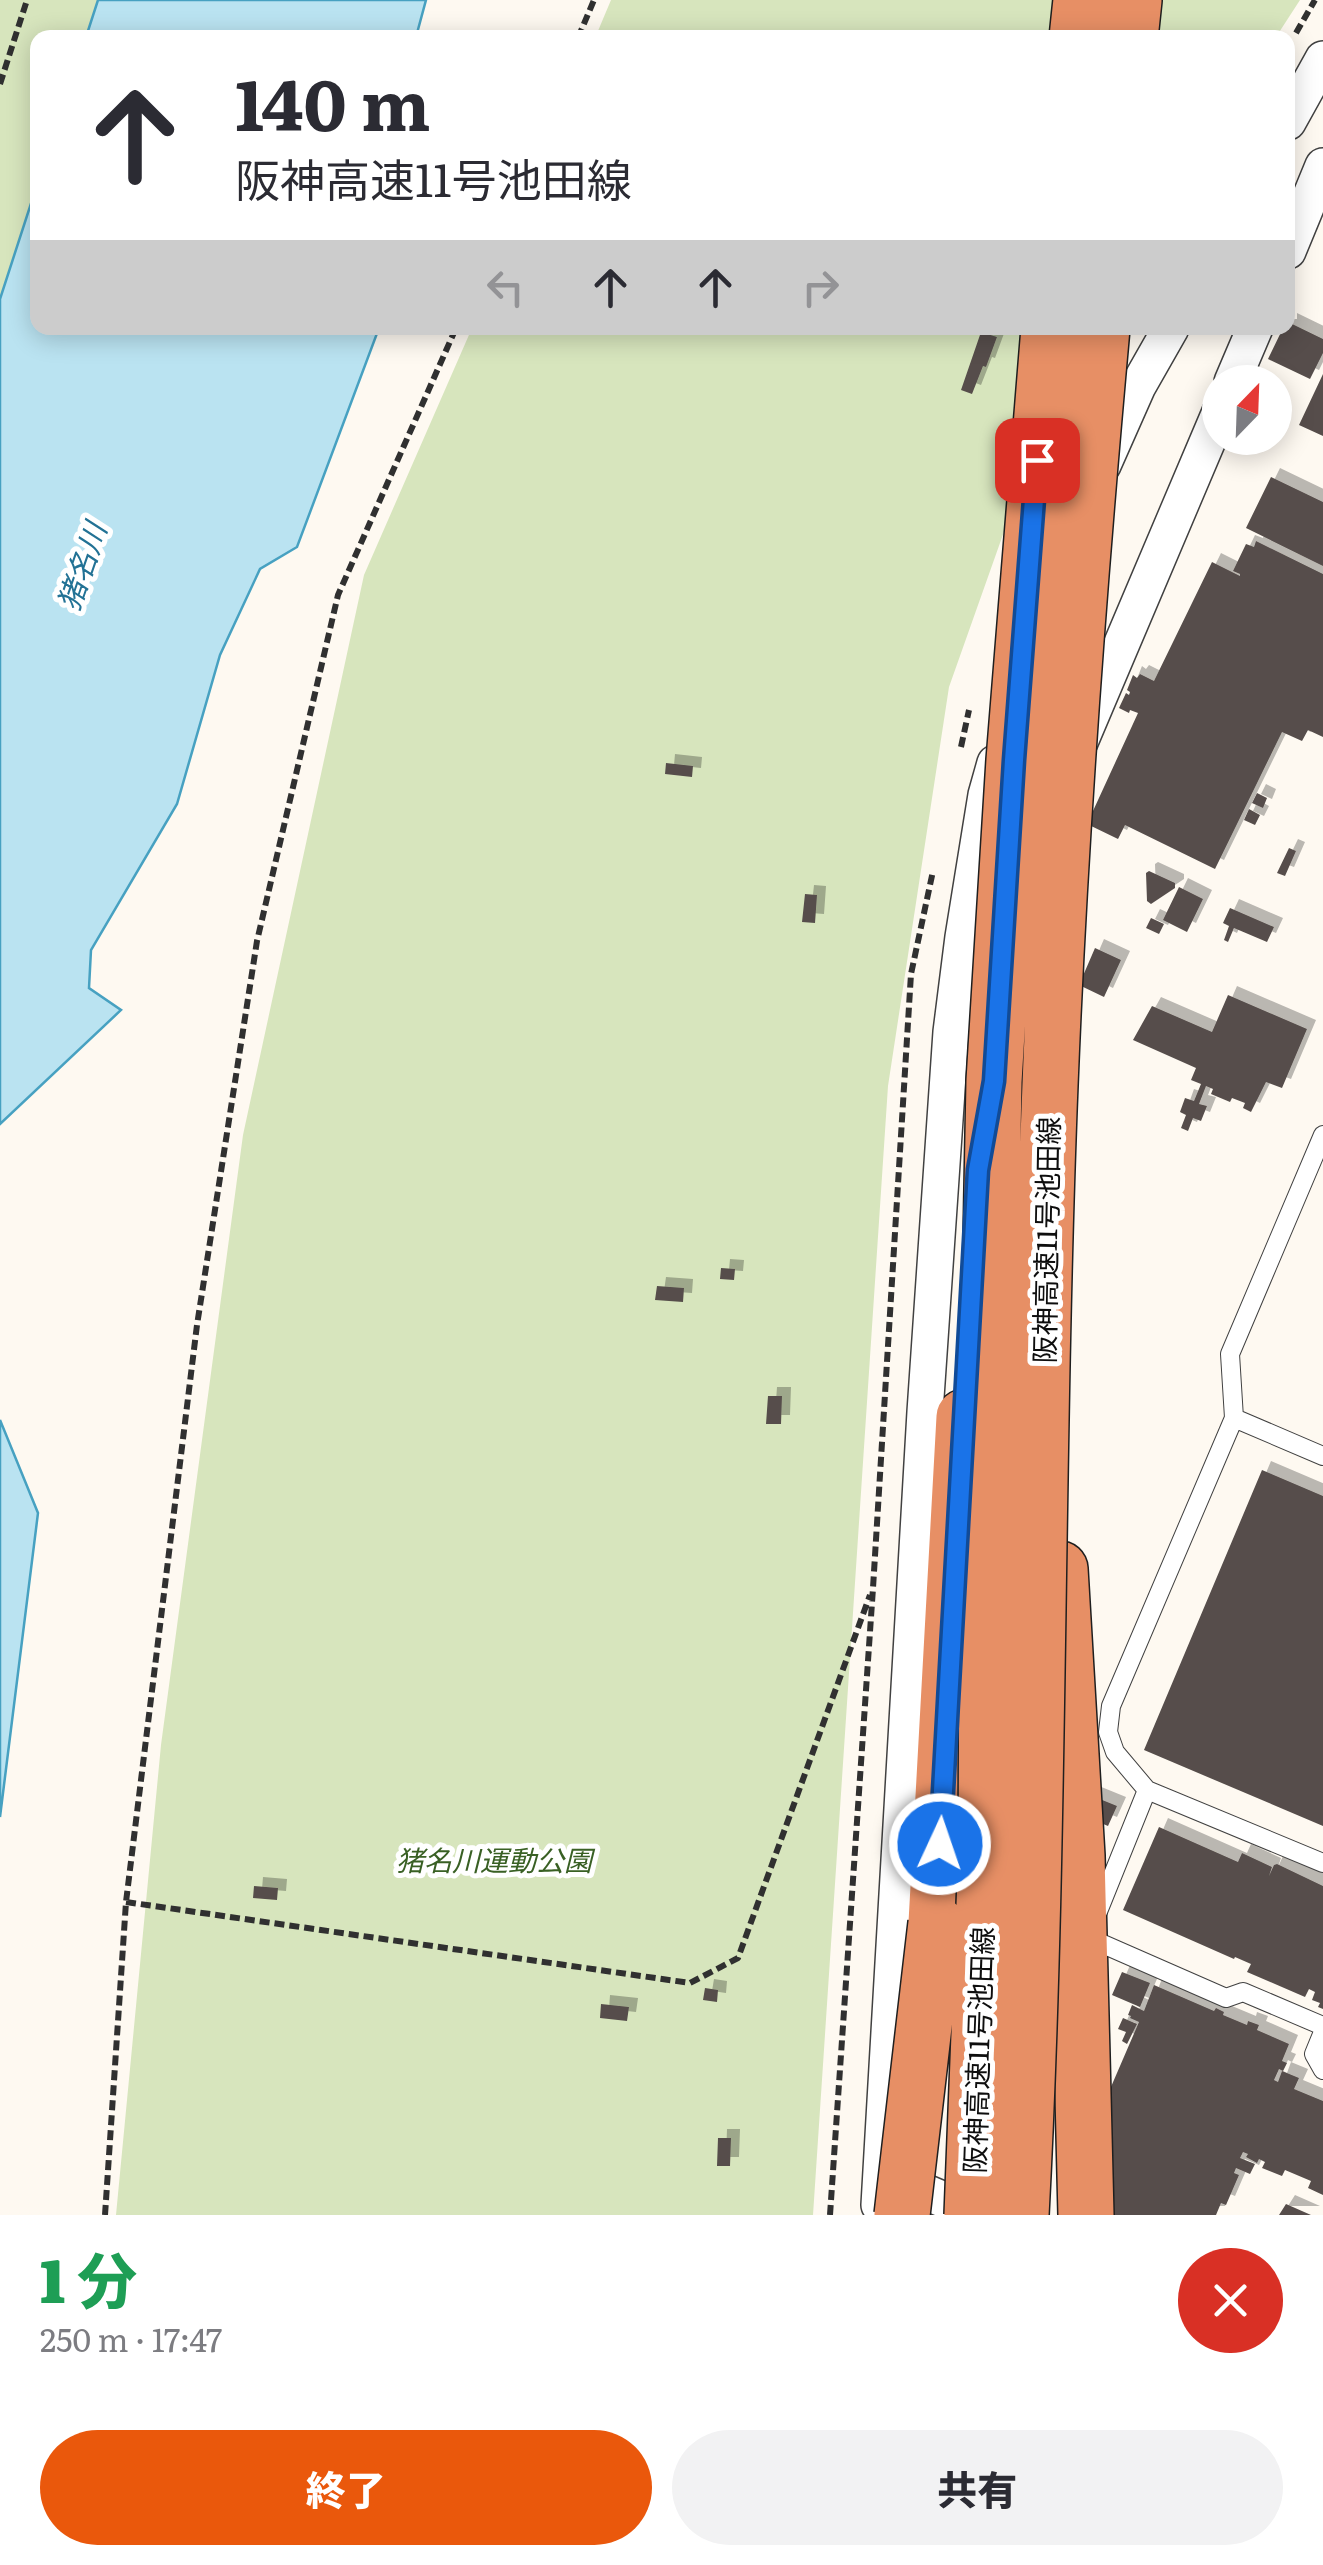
<!DOCTYPE html>
<html lang="ja">
<head>
<meta charset="utf-8">
<style>
  body { margin:0; font-family:Literata,"Noto Sans JP",serif; background:#f2f2f3; color:#2b2b33; height:100vh; display:flex; flex-direction:column; font-size:38px; white-space:nowrap }
  * { box-sizing:border-box; margin:0 }
  p { font-size:32px; color:#7c7c81 }
  .icon { flex:none; width:55px; height:55px; fill:none; stroke:currentColor; stroke-width:2; stroke-linecap:round; stroke-linejoin:round }
  .map { position:relative; height:2215px; overflow:hidden }
  .details { display:flex; flex-direction:column; background:#fff; flex:1 }
  .details>* { flex:none }
  .top-card { position:absolute; left:30px; top:30px; width:1265px; height:305px; border-radius:20px; box-shadow:0 5px 25px #0003; background:#fff; color:#2b2b33; overflow:hidden }
  .needle { width:65px; rotate:23deg }
  .controls { position:absolute; left:1202px; top:365px; display:grid; gap:20px }
  .controls a { display:grid; place-items:center; width:90px; height:90px; border-radius:50%; background:#fff; box-shadow:0 5px 25px #0003; font-size:50px }
  .pin { position:absolute; display:grid; place-items:center; width:85px; height:85px; color:#fff; margin:-42px; border-radius:20px; box-shadow:0 5px 15px #0006 }
  .me { position:absolute; width:110px; margin:-55px; rotate:3deg; stroke-linejoin:round; filter:drop-shadow(0 0 8px #0008) }
  .turn { display:flex; align-items:center; gap:35px; height:210px; padding:0 40px; font-size:45px }
  .turn .icon { width:130px; height:130px; stroke-width:2.5 }
  .turn b { display:block; font-size:70px; line-height:85px }
  .lanes { display:flex; align-items:center; height:95px; padding:0 40px; background:#0003; justify-content:center; gap:50px; direction:ltr }
  .lanes .off { opacity:.35 }
  .round { display:grid; place-items:center; flex:none; width:105px; height:105px; border-radius:52px; background:#f2f2f3 }
  .head { display:flex; align-items:center; justify-content:space-between; height:170px; padding:0 40px }
  h1 { font-size:60px; font-weight:800; line-height:75px; color:#1e9e55 }
  .primary-button { display:flex; gap:20px; margin-top:auto; padding:20px 40px }
  .primary-button a { flex:1; height:115px; border-radius:60px; background:#ea580c; color:#fff; font-size:40px; font-weight:800; line-height:115px; text-align:center }
  .primary-button a+a { background:#f2f2f3; color:#2b2b33 }
  .map>svg:first-child { display:block }
</style>
</head>
<body>
<div class="map">
<svg width="1323" height="2215" viewBox="0 0 1323 2215">
  <defs>
    <filter id="shadow"><feDropShadow dx="9" dy="-9" stdDeviation="0" flood-color="#0004"/></filter>
  </defs>
  <rect width="100%" height="100%" fill="#fef9f1"/>
  <path fill="#d7e5bd" d="M0 0H98L86 37 38 38 37 185 0 299Z
    M611 0H1300L1276 37 595 38Z
    M472 328H1108L1006 526 949 687 888 1086 813 2215H116L161 1745 243 1135 364 575Z"/>
  <path fill="#bae3f1" stroke="#47a1c1" stroke-width="2.5" d="M98 0H426L416 37H86Z
    M37 185 38 328H379L297 547 260 569 220 655 177 804 91 950 89 988 121 1010 0 1124V299Z
    M0 1420 38 1513 0 1817Z"/>
  <path fill="#564e4b" filter="url(#shadow)" d="M1288 322 1323 339V353L1310 379 1268 359 1283 328H1288Z
    M981 332 997 337 986 367 983 366 972 394 961 390Z
    M1323 374V436L1299 425Z
    M1271 477 1323 502V566L1246 528Z
    M1256 541 1323 574V737L1308 730 1302 741 1282 732 1215 869 1125 825 1118 839 1087 824 1138 713 1130 710 1129 713 1119 708 1126 693 1129 695 1130 692 1127 690 1133 675 1137 678 1140 674 1154 681 1212 562 1240 576V574L1233 571 1246 544 1254 547Z
    M666 763 693 766 692 777 665 774Z
    M1257 793 1267 798 1263 808 1252 803Z
    M1249 809 1260 815 1255 825 1244 820Z
    M1289 848 1296 851 1285 876 1277 873Z
    M1149 871 1175 883V888L1151 904 1147 901 1146 873Z
    M1179 887 1203 899 1187 932 1163 920Z
    M805 894 817 895 815 923 802 922Z
    M1230 908 1274 927 1267 942 1234 928 1228 942 1224 940 1229 926 1223 923Z
    M1151 918 1164 924 1159 934 1146 928Z
    M1095 948 1121 960 1104 997 1079 985Z
    M1228 995 1307 1029 1282 1088 1266 1082 1251 1112 1243 1108 1245 1103 1232 1098 1230 1102 1211 1094 1213 1089 1206 1086 1199 1104 1207 1106 1201 1121 1193 1118 1188 1131 1181 1128 1186 1115 1180 1112 1185 1098 1194 1101 1201 1084 1191 1080 1196 1068 1133 1040 1152 1006 1212 1032Z
    M721 1268 735 1269 734 1280 720 1279Z
    M657 1286 684 1288 683 1302 655 1300Z
    M768 1396H782L781 1424H766Z
    M1262 1470 1323 1496V1826L1144 1750Z
    M1090 1795 1117 1806 1108 1826 1082 1815Z
    M1159 1827 1238 1862 1242 1853 1272 1867 1269 1876 1274 1865 1277 1864 1323 1886V2009L1318 2007 1320 2003 1312 2000 1315 1992 1309 1989 1305 1997 1247 1972 1251 1964 1235 1957 1234 1959 1123 1910Z
    M254 1886 278 1888 277 1900 253 1898Z
    M1122 1972 1150 1983 1140 2007 1112 1995Z
    M1154 1985 1214 2011 1216 2008 1224 2012 1223 2015 1247 2025 1248 2021 1259 2025 1257 2030 1289 2044 1282 2061 1287 2063 1283 2071 1279 2069 1274 2080 1278 2082 1282 2071 1299 2078 1294 2089 1323 2101V2195L1308 2188 1311 2181 1285 2170 1282 2176 1262 2168 1265 2162 1259 2159 1257 2163 1246 2157 1248 2154 1243 2152 1240 2158 1255 2164 1250 2174 1236 2168 1234 2173 1239 2175 1226 2205 1221 2203 1216 2215H1083L1060 2205 1139 2022 1130 2018 1131 2016 1128 2015 1132 2005 1144 2011Z
    M705 1988 718 1990 717 2002 703 2000Z
    M601 2004 629 2007 627 2021 600 2018Z
    M1123 2018 1137 2024 1127 2044 1122 2041 1126 2032 1118 2029Z
    M718 2138H731L730 2166H717Z
    M1286 2204 1311 2215H1279Z"/>
  <g fill="none" stroke-linecap="round" stroke-linejoin="round">
    <defs>
      <path id="service" d="M1323 1135 1230 1354 1234 1418 1111 1706 1108 1732 1115 1752 1147 1790 1323 1863
        M1234 1418 1323 1456
        M1097 1914 1147 1790
        M1089 1938 1226 1998 1243 1992 1323 2026
        M1323 2032 1314 2054 1323 2070"/>
      <path id="minor" d="M1288 122 1323 59
        M1288 251 1323 166
        M1232 382 1255 328
        M1103 465 1138 386 1171 328
        M1080 742 1220 412
        M890 2177 980 2215
        M879 2205 925 1412 951 1032 963 937 986 795 995 763"/>
      <path id="motorway" d="M1077 38 1081 0
        M1130 38 1134 0
        M1060 1569 1077 1856 1086 2215
        M936 1923 964 1417"/>
    </defs>
    <use href="#service" stroke="#414141" stroke-width="20"/>
    <use href="#minor" stroke="#414141" stroke-width="38"/>
    <use href="#motorway" stroke="#1f1f1f" stroke-width="58"/>
    <path stroke="#303030" stroke-width="6" stroke-dasharray="10 5" stroke-linecap="butt" d="M1296 33 1315 0
      M578 38 594 0
      M0 84 27 0
      M961 747 969 710
      M126 1902 690 1983 738 1958 870 1595
      M105 2215 126 1902 197 1325 257 941 338 595 456 328
      M830 2215 873 1588 911 974 933 871"/>
    <use href="#service" stroke="#fff" stroke-width="18"/>
    <use href="#minor" stroke="#fff" stroke-width="35"/>
    <use href="#motorway" stroke="#e78f65" stroke-width="55"/>
    <defs>
      <path id="motorway-bridge" d="M902 2215 936 1923
        M972 2215 986 1854 988 1403 994 1081 1014 760 1049 328
        M1021 2215C1041 1839 1035 1462 1050 1085 1060 832 1079 580 1102 328"/>
    </defs>
    <use href="#motorway-bridge" stroke="#1f1f1f" stroke-width="58" stroke-linecap="butt"/>
    <use href="#motorway-bridge" stroke="#e78f65" stroke-width="55"/>
  </g>
  <g fill="none" stroke-linecap="round" stroke-linejoin="round">
    <defs>
      <path id="route" d="M940 1844 978 1170 994 1081 1014 760 1037 460"/>
    </defs>
    <use href="#route" stroke="#114b97" stroke-width="25"/>
    <use href="#route" stroke="#1a73e8" stroke-width="18"/>
  </g>
  <g text-anchor="middle" stroke-width="10" stroke-linejoin="round" paint-order="stroke">
    <g font-size="28" fill="#0e0e0e" stroke="#fff">
      <text transform="translate(1047 1240) rotate(-89)" y="10">阪神高速11号池田線</text>
      <text transform="translate(979 2050) rotate(-88)" y="10">阪神高速11号池田線</text>
    </g>
    <g font-size="28" font-style="italic" fill="#396024" stroke="#fff">
      <text x="494" y="1871">猪名川運動公園</text>
    </g>
    <g font-size="30" font-style="italic" fill="#227295" stroke="#fff">
      <text transform="translate(83 567) rotate(-71)" y="10">猪名川</text>
    </g>
  </g>
</svg>
<div class="controls">
<a><svg class="needle" viewBox="-14 -14 28 28"><path d="M0-13l5 13h-10z" fill="#e53935"/><path d="M0 13l5-13h-10z" fill="#7c7c81"/></svg></a>
</div>
<div class="pin" style="left:1037px;top:460px;background:#d93025"><svg class="icon" aria-label="arrive" viewBox="0 0 24 24"><path d="M6 21V4h12l-3 4 3 4H6"/></svg></div>
<svg class="me" style="left:940px;top:1844px" viewBox="-20 -20 40 40"><circle r="17" fill="#1a73e8" stroke="#fff" stroke-width="3"/><path d="M0-11L8 9 0 5-8 9z" fill="#fff"/></svg>
<div class="top-card">
<div class="turn"><svg class="icon" aria-label="ahead" viewBox="0 0 24 24"><path d="M12 20V5M6 11l6-6 6 6"/></svg><div><b>140 m</b>阪神高速11号池田線</div></div>
<div class="lanes"><svg class="icon off" aria-label="left" viewBox="0 0 24 24"><path d="M17 20v-9H6M10 6l-5 5 5 5"/></svg><svg class="icon" aria-label="ahead" viewBox="0 0 24 24"><path d="M12 20V5M6 11l6-6 6 6"/></svg><svg class="icon" aria-label="ahead" viewBox="0 0 24 24"><path d="M12 20V5M6 11l6-6 6 6"/></svg><svg class="icon off" aria-label="right" viewBox="0 0 24 24"><path d="M7 20v-9h11M14 6l5 5-5 5"/></svg></div>
</div>
</div>
<section class="details">
<div class="head"><div><h1>1 分</h1><p>250 m · 17:47</p></div><a class="round" style="background:#d93025;color:#fff"><svg class="icon" aria-label="close" viewBox="0 0 24 24"><path d="M6 6l12 12M18 6L6 18"/></svg></a></div>
<div class="primary-button"><a>終了</a><a>共有</a></div>
</section>
</body>
</html>
